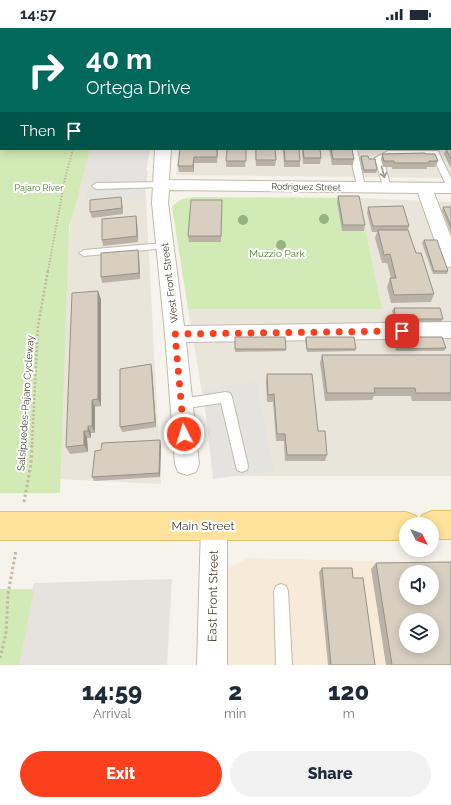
<!DOCTYPE html>
<html lang="en">
<head>
<meta charset="utf-8">
<style>
  body { margin:0; font-family:Raleway,sans-serif; background:#f2f2f3; color:#1f2937; height:100vh; display:flex; flex-direction:column; font-size:15px; white-space:nowrap }
  * { box-sizing:border-box; margin:0 }
  p { font-size:13px; color:#747a83 }
  .icon { flex:none; width:22px; height:22px; fill:none; stroke:currentColor; stroke-width:2; stroke-linecap:round; stroke-linejoin:round }
  .map { position:relative; height:637px; overflow:hidden }
  .panel { display:flex; flex-direction:column; background:#fff; flex:1 }
  .panel>* { flex:none }
  .banner { position:absolute; left:0px; top:0px; width:451px; height:122px; box-shadow:0 2px 10px #0003; background:#00695c; color:#fff; overflow:hidden }
  .needle { width:26px; rotate:132deg }
  .tools { position:absolute; left:399px; top:489px; display:grid; gap:8px }
  .tools a { display:grid; place-items:center; width:40px; height:40px; border-radius:50%; background:#fff; box-shadow:0 2px 10px #0003; font-size:20px }
  .pin { position:absolute; display:grid; place-items:center; width:34px; height:34px; color:#fff; margin:-17px; border-radius:8px; box-shadow:0 2px 6px #0006 }
  .me { position:absolute; width:44px; margin:-22px; rotate:355deg; stroke-linejoin:round; filter:drop-shadow(0 0 3px #0008) }
  .turn { display:flex; align-items:center; gap:14px; height:84px; padding:0 20px; font-size:18px }
  .turn .icon { width:52px; height:52px; stroke-width:2.5 }
  .turn b { display:block; font-size:28px; line-height:34px }
  .then { display:flex; align-items:center; height:38px; padding:0 20px; background:#0003; gap:8px; font-size:15px }
  .eta { display:flex; justify-content:space-evenly; align-items:center; height:68px; text-align:center }
  .eta b { font-size:24px; font-weight:800; line-height:28px }
  .button { display:flex; gap:8px; margin-top:auto; padding:8px 20px }
  .button a { flex:1; height:46px; border-radius:24px; background:#fc3f1d; color:#fff; font-size:16px; font-weight:800; line-height:46px; text-align:center }
  .button a+a { background:#f2f2f3; color:#1f2937 }
  .status { display:flex; justify-content:space-between; align-items:center; height:28px; padding:0 20px; background:#fff; direction:ltr }
  .status svg { height:11px; fill:currentColor }
  .map>svg:first-child { display:block }
</style>
</head>
<body>
<div class="status"><b>14:57</b><svg viewBox="0 0 49 12"><path d="M0 12V9h3v3zM5 12V6h3v6zM10 12V3h3v9zM15 12V0h3v12zM26 1h20v11H26zM47 4h2v5h-2z"/></svg></div>
<div class="map">
<svg width="451" height="637" viewBox="0 0 451 637">
  <rect width="100%" height="100%" fill="#f6f3ec"/>
  <path fill="#eae5da" d="M450 88 451 150 176 147 179 121H450Z
    M145 151 161 456 38 450 75 158Z
    M359 170 451 174V448H216L188 281H382Z"/>
  <path fill="#f7ead8" fill-rule="evenodd" d="M248 530 451 535V637H221L219 545ZM406 544H432V570H406ZM406 592H432V618H406Z"/>
  <path fill="#e6e2dd" d="M117 0H451V88L450 1Z
    M85 121H150L145 151 75 158Z
    M172 551 167 637H17L34 555Z"/>
  <path fill="#d2eab5" d="M0 0H123L1 1V121H90C82 147 78 173 69 198L60 465H0Z
    M194 169 359 170 382 281H188L172 179C177 172 185 170 194 169Z
    M0 561H34L19 637H0Z"/>
  <path fill="#e5e3e0" d="M93 143H148L144 171 85 173Z
    M256 354 274 443 213 451 203 360Z"/>
  <g fill="none" stroke-linecap="round" stroke-linejoin="round">
    <path fill="#a9d4f2" fill-rule="evenodd" d="M0 11H1L0 24Z"/>
    <defs>
      <path id="service" d="M234 0H240V1H234Z
        M393 0H399V1H393Z
        M349 121H357L365 159 364 161H358L357 159Z
        M388 123H438L451 150V162L447 159 432 127H390L383 131 391 160 387 163 384 162 375 130Z
        M161 154 164 155 165 157 164 159 96 161 92 158 96 155Z
        M164 215 169 218 167 220 84 228 79 225 84 222Z
        M226 364 230 365 232 369 248 438 247 442 242 444 237 442 236 438 221 375 181 381 177 380 175 376 177 372 181 371Z
        M281 556 286 558 288 563 292 637H276L274 563 276 558Z"/>
      <path id="minor" d="M169 0H181V1H169Z
        M450 33H451V41H450Z
        M450 80H451V88H450Z
        M155 121H171L169 152 451 155V165H434L451 209V239L444 238 442 233 418 165 169 162 168 175 184 298 451 294V310L186 314 199 436 196 444 187 447 178 444 175 436 165 306 152 175Z
        M214 485 223 489 227 498V637H197L201 498 205 489Z"/>
      <path id="primary" d="M432 483H451V511H432V496H406V512H40L30 508 26 498 30 488 40 484H406L416 488 419 496 422 487Z"/>
    </defs>
    <use href="#service" stroke="#c2bbae" stroke-width="2"/>
    <use href="#minor" stroke="#c2bbae" stroke-width="2"/>
    <use href="#primary" stroke="#e6c16a" stroke-width="2"/>
    <path stroke="#c4b79f" stroke-width="2" stroke-dasharray="1.5 1.5" stroke-linecap="butt" d="M48 243 65 150 73 121"/>
    <path stroke="#c4b79f" stroke-width="2.5" stroke-dasharray="2 2" stroke-linecap="butt" d="M32 416 38 298 48 242"/>
    <path stroke="#c4b79f" stroke-width="3" stroke-dasharray="2.5 2.5" stroke-linecap="butt" d="M24 474 31 436 32 415
      M0 630 6 606 8 566 16 522"/>
    <use href="#service" fill="#fff" fill-rule="evenodd"/>
    <use href="#minor" fill="#fff" fill-rule="evenodd"/>
    <use href="#primary" fill="#ffe39c" fill-rule="evenodd"/>
    <defs>
      <path id="primary-bridge" d="M0 498H40"/>
    </defs>
    <use href="#primary-bridge" stroke="#e6c16a" stroke-width="30" stroke-linecap="butt"/>
    <use href="#primary-bridge" stroke="#ffe39c" stroke-width="28"/>
  </g>
  <g fill="#97b381">
    <circle cx="324" cy="191" r="5"/>
    <circle cx="243" cy="192" r="5"/>
    <circle cx="281" cy="217" r="5"/>
  </g>
  <path fill="#bab2a6" d="M450 41 451 43V56H450Z
    M451 120V139H450L444 126 446 121H450Z
    M180 121H218L217 135H194V144H179L178 138Z
    M227 121H246L245 139H226Z
    M255 121H275L276 132 275 138H256Z
    M283 121H299L300 133V139H284Z
    M302 121H320L321 130 320 136H303Z
    M329 121H352L354 131 353 137H332Z
    M382 126H426L438 133 435 139H427V141H392V139H383L381 132Z
    M361 128 369 131 377 142 376 145H363L360 131Z
    M338 168 365 197 364 203H342L337 174Z
    M222 172 221 214H189L188 208Z
    M122 175 123 186 92 190 90 184Z
    M368 179 409 198 408 202 416 225 434 266 431 274 391 275 387 259 390 250H391L387 235H382L375 210 377 204H372L367 185Z
    M443 179H451V205L442 182Z
    M136 188 137 194 138 214 103 218 102 212Z
    M424 212 448 243 447 246H433L422 215Z
    M139 228 140 251 102 255 101 249Z
    M101 271V378L95 379V405H91V410H87L88 424 70 426 66 419Z
    M394 280 443 291 441 294H395L392 283Z
    M235 309 286 321V323L235 324Z
    M306 309 356 321 355 323 307 324 305 312Z
    M394 309 446 320 444 323H396L393 312Z
    M322 327H451V373H412L411 368H374L372 372 325 373 320 335Z
    M151 336 152 341 156 399 122 404 120 399Z
    M267 346 318 403 327 427 325 433H285L284 413H276L273 374H267L266 353Z
    M161 417 160 449 94 453 92 449Z
    M376 535 451 637H386L371 541Z
    M322 540 353 550 375 637H328L319 544Z"/>
  <path fill="#979187" d="M194 129V144L193 138Z
    M121 169 122 175 123 186 122 180Z
    M136 188 137 194 138 214 137 208Z
    M138 222 139 228 140 251 139 245Z
    M98 263 101 271V378L98 371Z
    M151 336 152 341 156 399 155 394Z
    M92 372 95 379V405L92 398Z
    M88 398 91 405V410L88 403Z
    M84 403 87 410 88 424 84 417Z
    M160 412 161 417 160 449 159 445Z"/>
  <path fill="#d8cfc1" stroke="#979187" fill-rule="evenodd" d="M256 0H335L336 1H256Z
    M450 41 451 43V51L450 50Z
    M450 62 451 63V68H450Z
    M450 120H451V131L446 121H450Z
    M180 121H217V129H194L193 138H178Z
    M227 121H246V133H226Z
    M256 121H275L276 132H256Z
    M284 121H299L300 133H285Z
    M303 121H320L321 130H304Z
    M331 121H352L354 131H333Z
    M425 125 426 126H435L438 133H429V135H394V133H384L382 126Z
    M361 128H368L369 131H375L377 142H364Z
    M338 168H359L365 197H343Z
    M121 169 122 180 90 184V172Z
    M191 172H222L221 208H188Z
    M403 178 409 198H373L368 179Z
    M443 179H451V198Z
    M136 188 137 208 102 212V191Z
    M378 202H408L416 225H421L434 266 394 267 390 250H396L390 226 384 227Z
    M424 212H437L448 243H434Z
    M138 222 139 245 101 249V225Z
    M98 263V371L92 372V398H88V403H84V417L66 419 72 265Z
    M394 280H440L443 291H396Z
    M235 309H285L286 321H235Z
    M306 309H354L356 321H307Z
    M394 309H442L446 320 397 321Z
    M322 327H451V365H416L415 360H374L375 365H327Z
    M151 336 155 394 120 399V341Z
    M267 346H312L318 403H325L327 427H287L285 406H277L274 366 268 367Z
    M160 412 159 445 92 449 95 423 101 422 102 415Z
    M451 534V637H392L376 535ZM406 544H432V570H406ZM406 592H432V618H406Z
    M322 540H352L353 550H363L375 637H331Z"/>
  <defs><path id="oneway-shaft" d="M-6 0H5M1.5-3L5.5 0L1.5 3" fill="none" stroke-width="1.6" stroke-linecap="round" stroke-linejoin="round"/></defs>
  <use stroke="#9c9892" href="#oneway-shaft" transform="translate(383 144) rotate(75)"/>
  <g fill="none" stroke-linecap="round" stroke-linejoin="round">
    <path stroke="#fc3f1d" stroke-width="7" stroke-dasharray="0 12.6" d="M184 406 175 306 402 303"/>
  </g>
  <g text-anchor="middle" stroke-width="4" stroke-linejoin="round" paint-order="stroke">
    <g font-size="9" fill="#4b4439" stroke="#fff">
      <text transform="translate(306 159) rotate(1)" y="3">Rodriguez Street</text>
    </g>
    <g font-size="9" fill="#4a7f2a" stroke="#fff">
      <text x="39" y="163">Pajaro River</text>
    </g>
    <g font-size="10" fill="#4a7f2a" stroke="#fff">
      <text x="277" y="229">Muzzio Park</text>
    </g>
    <g font-size="10" fill="#4b4439" stroke="#fff">
      <text transform="translate(169 255) rotate(-97)" y="4">West Front Street</text>
      <text transform="translate(25 375) rotate(-86)" y="4">Salsipuedes-Pajaro Cycleway</text>
    </g>
    <g font-size="12" fill="#4b4439" stroke="#fff">
      <text x="203" y="502">Main Street</text>
      <text transform="translate(213 568) rotate(-89)" y="4">East Front Street</text>
    </g>
  </g>
</svg>
<div class="tools">
<a><svg class="needle" viewBox="-14 -14 28 28"><path d="M0-13l5 13h-10z" fill="#e53935"/><path d="M0 13l5-13h-10z" fill="#747a83"/></svg></a>
<a><svg class="icon" aria-label="sound" viewBox="0 0 24 24"><path d="M4 9h4l5-4v14l-5-4H4zM17 9q2 3 0 6"/></svg></a>
<a><svg class="icon" aria-label="layers" viewBox="0 0 24 24"><path d="M12 4l9 5-9 5-9-5zM3 14l9 5 9-5"/></svg></a>
</div>
<div class="pin" style="left:402px;top:303px;background:#d93025"><svg class="icon" aria-label="arrive" viewBox="0 0 24 24"><path d="M6 21V4h12l-3 4 3 4H6"/></svg></div>
<svg class="me" style="left:184px;top:406px" viewBox="-20 -20 40 40"><circle r="17" fill="#fc3f1d" stroke="#fff" stroke-width="3"/><path d="M0-11L8 9 0 5-8 9z" fill="#fff"/></svg>
<div class="banner">
<div class="turn"><svg class="icon" aria-label="right" viewBox="0 0 24 24"><path d="M7 20v-9h11M14 6l5 5-5 5"/></svg><div><b>40 m</b>Ortega Drive</div></div>
<div class="then">Then<svg class="icon" aria-label="arrive" viewBox="0 0 24 24"><path d="M6 21V4h12l-3 4 3 4H6"/></svg></div>
</div>
</div>
<section class="panel">
<div class="eta">
<div><b>14:59</b><p>Arrival</p></div>
<div><b>2</b><p>min</p></div>
<div><b>120</b><p>m</p></div>
</div>
<div class="button"><a>Exit</a><a>Share</a></div>
</section>
</body>
</html>
